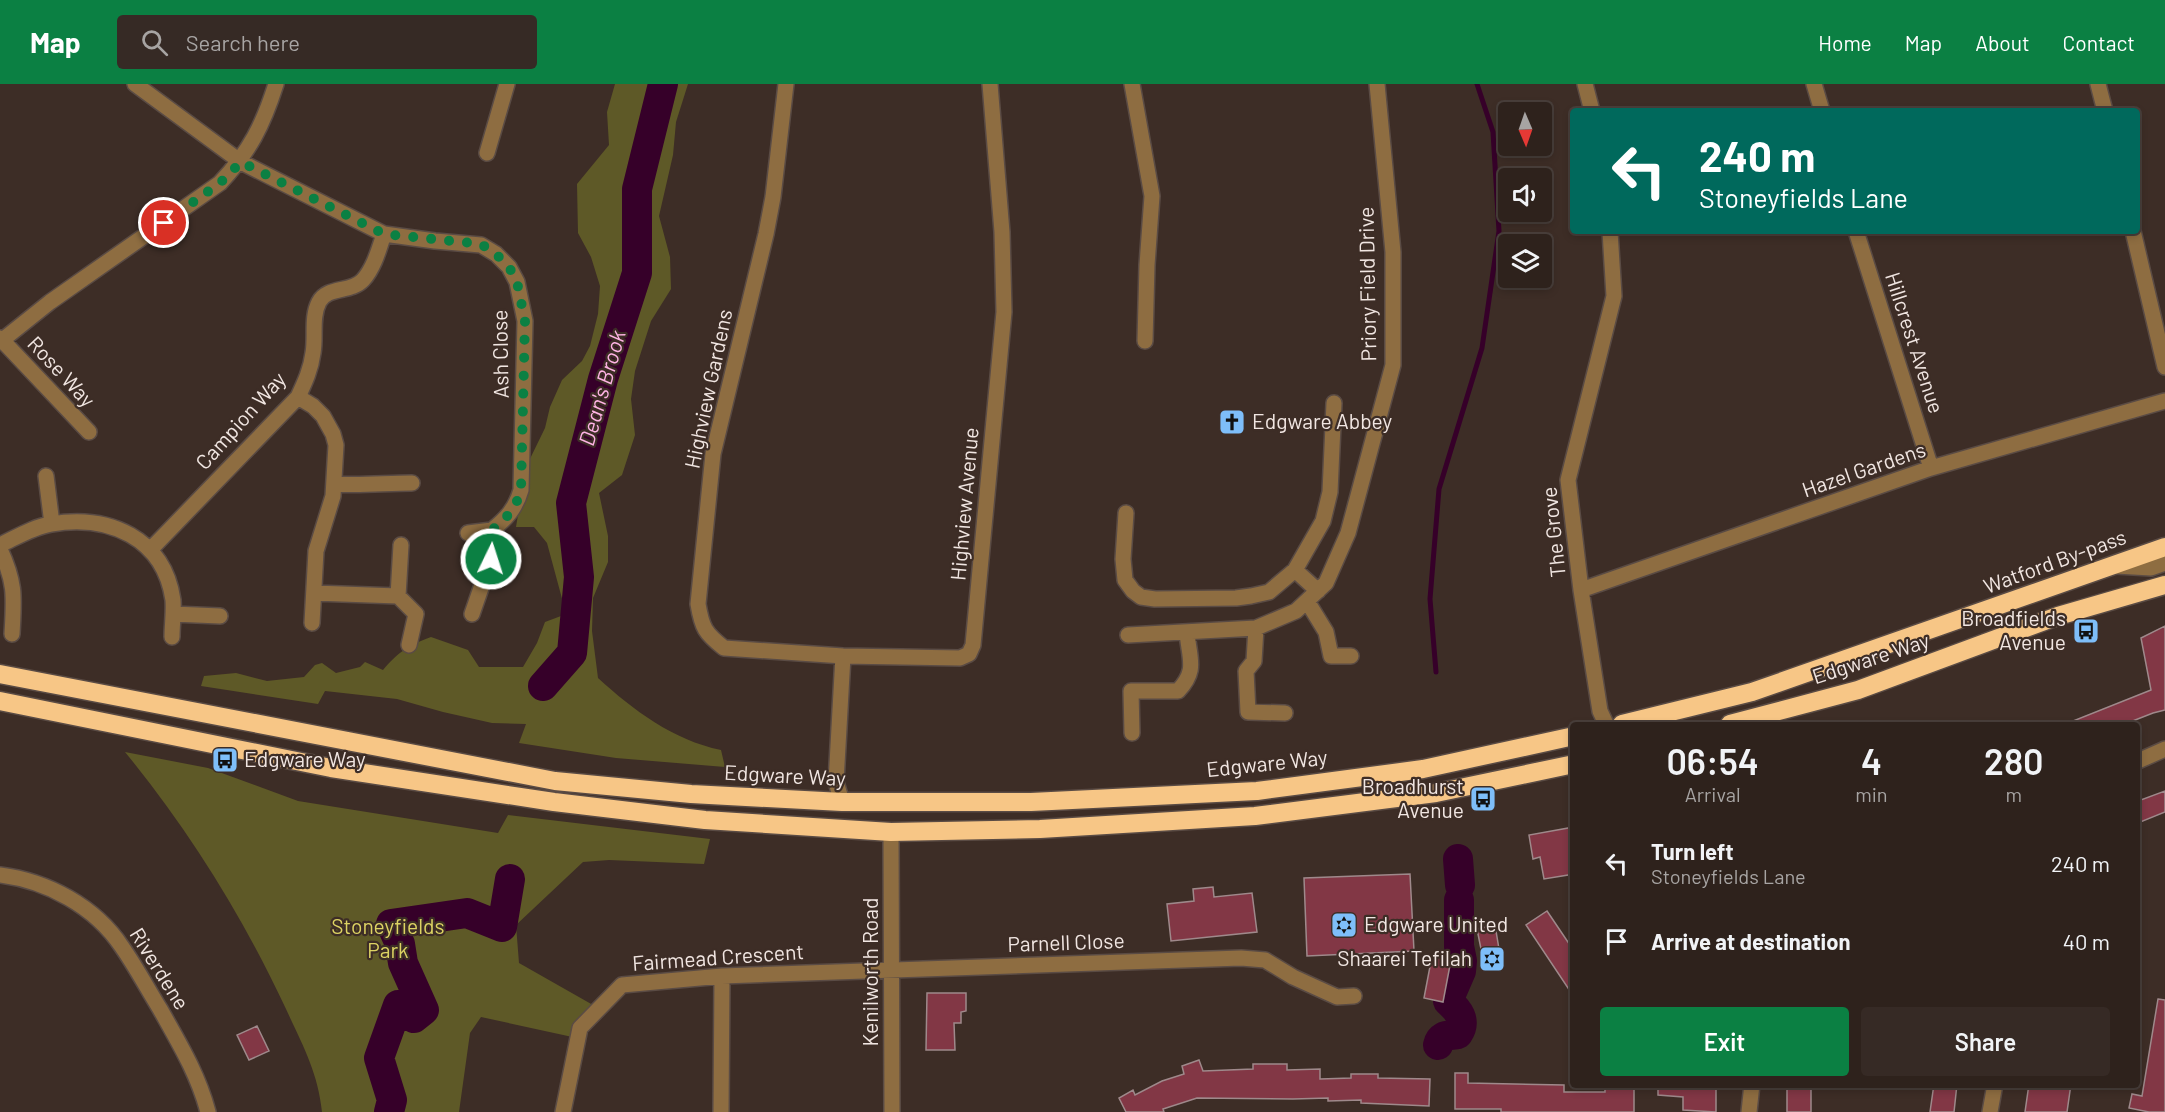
<!DOCTYPE html>
<html lang="en">
<head>
<meta charset="utf-8">
<style>
  body { margin:0; font-family:Barlow,sans-serif; background:#362a25; color:#f1f3f6; height:100vh; display:flex; flex-direction:column; font-size:22px; white-space:nowrap }
  * { box-sizing:border-box; margin:0 }
  p { font-size:20px; color:#a7a4a3 }
  .icon { flex:none; width:33px; height:33px; fill:none; stroke:currentColor; stroke-width:2; stroke-linecap:round; stroke-linejoin:round }
  .map { position:relative; flex:1; overflow:hidden }
  .drawer { position:absolute; left:1570px; top:638px; width:570px; height:366px; display:flex; flex-direction:column; background:#2e221c; border-radius:6px; box-shadow:0 3px 9px #0003,0 0 0 2px #493f3b }
  .drawer>* { flex:none }
  .top-card { position:absolute; left:1570px; top:24px; width:570px; height:126px; border-radius:6px; box-shadow:0 3px 9px #0003,0 0 0 2px #493f3b; background:#00695c; color:#fff; overflow:hidden }
  .needle { width:39px; rotate:178deg }
  .controls { position:absolute; left:1498px; top:18px; display:grid; gap:12px }
  .controls a { display:grid; place-items:center; width:54px; height:54px; border-radius:6px; background:#2e221c; box-shadow:0 3px 9px #0003,0 0 0 2px #493f3b; font-size:30px }
  .pin { position:absolute; display:grid; place-items:center; width:51px; height:51px; color:#fff; margin:-26px; border:3px solid #fff; border-radius:50%; box-shadow:0 2px 6px #0007 }
  .me { position:absolute; width:66px; margin:-33px; rotate:4deg; stroke-linejoin:round; filter:drop-shadow(0 0 4px #0008) }
  .turn { display:flex; align-items:center; gap:21px; height:126px; padding:0 30px; font-size:27px }
  .turn .icon { width:78px; height:78px; stroke-width:2.5 }
  .turn b { display:block; font-size:42px; line-height:51px }
  .eta { display:flex; justify-content:space-evenly; align-items:center; height:102px; text-align:center }
  .eta b { font-size:36px; font-weight:600; line-height:42px }
  .primary-button { display:flex; gap:12px; margin-top:auto; padding:12px 30px }
  .primary-button a { flex:1; height:69px; border-radius:6px; background:#0b8043; color:#fff; font-size:24px; font-weight:600; line-height:69px; text-align:center }
  .primary-button a+a { background:#362a25; color:#f1f3f6 }
  ul { padding:0; list-style:none }
  li { display:flex; align-items:center; gap:18px; height:78px; padding:0 30px }
  li div { flex:1 }
  li b { display:block; font-size:22px }
  li em { font-style:normal }
  header { display:flex; align-items:center; gap:36px; box-sizing:border-box; height:84px; padding:0 30px; background:#0b8043; color:#fff }
  header strong { font-size:28px }
  nav { display:flex; gap:33px; margin-inline-start:auto; font-size:21px }
  .search { width:420px; height:54px; background:#362a25; display:flex; align-items:center; gap:15px; box-sizing:border-box; padding:0 21px; border-radius:6px; color:#a7a4a3; font-size:22px }
  .map>svg:first-child { display:block }
</style>
</head>
<body>
<header>
<strong>Map</strong>
<div class="search"><svg class="icon" aria-label="search" viewBox="0 0 24 24"><circle cx="10" cy="10" r="6"/><path d="M15 15l6 6"/></svg>Search here</div>
<nav><a>Home</a><a>Map</a><a>About</a><a>Contact</a></nav>
</header>
<div class="map">
<svg width="2165" height="1028" viewBox="0 0 2165 1028">
  <rect width="100%" height="100%" fill="#3d2d26"/>
  <path fill="#5e5927" d="M615 0H688L676 38 673 71 659 132 670 173 671 205 651 237 635 287 631 315 635 351 622 391 599 409 608 452V478L593 514 592 547 598 594C633 626 673 656 721 666L725 683 616 674 519 659 526 640 492 639 443 628 397 615 325 607 318 620 201 602 204 592 236 589 267 597 304 593 315 581 322 579 336 589 360 583 365 578 383 586C398 568 409 561 431 553L468 566 479 583H523L537 559 545 538 561 532 564 522 547 459 534 443H516L526 383 545 344 550 323 562 296 582 277 590 262 598 230 600 202 591 173 578 149 577 100 609 61 607 28Z
    M125 668 208 684 298 717 498 749 508 731 710 755 704 780 609 776 583 778 516 841 519 879 600 925 577 954 481 933 470 949 459 1028H322C318 988 302 960 286 925 243 833 189 746 125 668Z"/>
  <g fill="none" stroke-linecap="round" stroke-linejoin="round">
    <path stroke="#360029" stroke-width="5" d="M1436 588 1430 515 1439 405 1482 264 1499 147 1493 48 1477 0"/>
    <path stroke="#360029" stroke-width="30" d="M543 602 572 569 579 493 571 419 603 295 637 189V105L663 0
      M1458 775 1460 801
      M1438 961C1440 950 1449 952 1458 950 1467 936 1458 926 1448 917L1461 887 1462 877 1459 862V816
      M389 1028 392 1016 379 974 398 921 414 934 424 926 403 879 400 860 391 840 467 829 502 843 510 795"/>
  </g>
  <path fill="#823745" stroke="#9f898b" stroke-width="1.5" d="M2165 542V626L2153 629 2125 640H2069L2068 639 2151 606 2141 554Z
    M2165 707V728L2138 739V717Z
    M1574 743V790L1544 795 1540 773 1533 775 1529 751Z
    M1410 790 1414 867 1307 872 1304 794Z
    M1213 803 1214 813 1252 809 1257 848 1171 857 1167 820 1194 817 1193 805Z
    M1547 827 1574 867V913L1526 841Z
    M1495 841 1501 877 1484 880 1477 845Z
    M1432 872 1451 876 1443 918 1424 914Z
    M927 909H966V927L961 928V939H954L955 966H926Z
    M2158 915 2165 916V1028H2149L2129 1024 2132 1010 2142 1012Z
    M257 942 269 967 249 976 237 951Z
    M1199 976 1203 987 1253 985V980H1287V986L1320 985V995L1351 994V990H1378V994L1430 995 1429 1022 1361 1019V1016L1328 1017V1014L1293 1015 1197 1014 1163 1025 1164 1028H1126L1119 1014 1133 1006 1135 1011 1162 997 1184 990 1182 982Z
    M1455 989H1468V999L1564 1001V1008H1605V1001H1634V1028H1501V1025H1455Z
    M1658 1000H1716V1028L1683 1026V1013L1658 1011Z
    M1787 1000H1811V1028H1787Z
    M1934 1000H1957L1954 1028H1930Z
    M2029 1000H2071L2067 1028H2025Z"/>
  <g fill="none" stroke-linecap="round" stroke-linejoin="round">
    <defs>
      <path id="minor" d="M135 0 241 78 384 150 435 157 481 161 496 170 509 183 517 198 525 237 521 406C516 424 506 435 492 446L491 475 472 530
        M786 0 773 113 766 150 713 370 698 520C702 544 705 549 724 564L843 572 960 574 969 570 973 561 1004 228 1002 148 990 0
        M1132 0 1152 112 1147 181 1145 257
        M1585 0 1592 27
        M1814 0 1822 27
        M2098 0 2105 27
        M487 69 507 0
        M1856 147 1931 384
        M2133 147 2165 283
        M0 254 89 348
        M0 258 50 218 220 99C250 67 263 41 276 0
        M298 313 313 322 323 332 333 350 336 361 333 412 316 467 312 539
        M46 392 52 440
        M334 400C360 402 386 399 412 399
        M1126 429 1123 475 1125 496 1133 507 1141 513 1155 515 1236 514 1251 512 1269 508 1295 486 1318 507
        M468 449 492 446
        M0 461C17 453 33 443 51 440 109 430 164 454 173 516 174 528 172 541 172 553
        M0 465C16 500 14 513 12 550
        M151 465 298 313C305 298 311 285 313 269 316 253 311 233 319 218 327 202 351 209 363 196 374 184 379 165 384 150
        M2116 482 2151 484 2165 479
        M1295 486 1323 437 1330 408 1334 319
        M1581 506 1931 384 2165 317
        M314 509 398 512 416 530 409 561
        M398 512 401 461
        M1307 517 1326 548 1331 572H1351
        M173 530 220 532
        M1256 544 1254 577 1246 587 1248 628 1285 629
        M1128 551 1256 544 1296 527 1326 499 1348 449 1393 281V168L1377 0
        M1606 640 1600 627 1581 506 1568 396 1614 212 1610 147
        M1132 649 1131 607H1178C1198 586 1189 575 1187 548
        M2138 677 2165 665
        M842 718 836 698 843 572
        M891 748 892 1028
        M0 791C47 797 95 822 122 863 136 883 147 904 160 925 179 959 198 990 208 1028
        M563 1028 580 944 622 901 722 892 1241 874 1265 876 1293 893 1337 913 1354 912
        M721 1028 722 892
        M1749 1028 1752 1000
        M1990 1028 1995 1000"/>
      <path id="highway" d="M0 590 555 697 691 710 842 718H1031L1257 707 1423 685 1574 652
        M0 617 331 684 554 718 705 736 891 748 1040 745 1255 732 1436 709 1574 680
        M1622 640 1752 608 2165 463
        M1730 640 1858 606 2058 532 2165 501"/>
    </defs>
    <use href="#minor" stroke="#5a4b44" stroke-width="18"/>
    <use href="#highway" stroke="#5a4b44" stroke-width="21"/>
    <use href="#minor" stroke="#8e6d41" stroke-width="15"/>
    <use href="#highway" stroke="#f7c686" stroke-width="18"/>
  </g>
  <g fill="none" stroke-linecap="round" stroke-linejoin="round">
    <path stroke="#0b8043" stroke-width="10" stroke-dasharray="0 18" d="M164 139 220 99 241 78 384 150 481 160 496 170 509 183 517 198 525 237 521 406C516 424 506 435 492 446L491 475"/>
  </g>
  <defs>
    <symbol id="church-square" viewBox="-11 -11 22 22"><rect x="-9" y="-9" width="18" height="18" rx="4" fill="#7ebef9" stroke="#3d2d26"/><path d="M-1.2-6h2.4v3.5h3.3v2.4h-3.3V6h-2.4V-.1h-3.3v-2.4h3.3Z" fill="#111"/></symbol>
    <symbol id="bus-square" viewBox="-11 -11 22 22"><rect x="-9" y="-9" width="18" height="18" rx="4" fill="#7ebef9" stroke="#3d2d26"/><path d="M-5-6H5V4H4V6H2V4H-2V6H-4V4H-5ZM-3.5-4V0h7V-4ZM-3.5 1.2v1.5H-2V1.2ZM2 1.2v1.5H3.5V1.2Z" fill="#111"/></symbol>
    <symbol id="synagogue-square" viewBox="-11 -11 22 22"><rect x="-9" y="-9" width="18" height="18" rx="4" fill="#7ebef9" stroke="#3d2d26"/><path d="M0-6.5L5.6 3.2H-5.6ZM0 6.5L5.6-3.2H-5.6Z" fill="#111"/></symbol>
  </defs>
  <g fill-rule="evenodd">
    <use href="#church-square" x="1217" y="323" width="30" height="30"/>
    <use href="#bus-square" x="2071" y="532" width="30" height="30"/>
    <use href="#bus-square" x="210" y="661" width="30" height="30"/>
    <use href="#bus-square" x="1468" y="700" width="30" height="30"/>
    <use href="#synagogue-square" x="1329" y="826" width="30" height="30"/>
    <use href="#synagogue-square" x="1477" y="860" width="30" height="30"/>
  </g>
  <g text-anchor="middle" stroke-width="4.5" stroke-linejoin="round" paint-order="stroke">
    <g font-size="21" fill="#f1e6e2" stroke="#3d2d26">
      <text transform="translate(1368 200) rotate(-91)" y="7">Priory Field Drive</text>
      <text transform="translate(1914 259) rotate(72)" y="7">Hillcrest Avenue</text>
      <text transform="translate(501 270) rotate(-91)" y="7">Ash Close</text>
      <text transform="translate(61 288) rotate(47)" y="7">Rose Way</text>
      <text transform="translate(709 305) rotate(-78)" y="7">Highview Gardens</text>
      <text transform="translate(241 337) rotate(-48)" y="7">Campion Way</text>
      <text transform="translate(1864 386) rotate(-19)" y="7">Hazel Gardens</text>
      <text transform="translate(965 420) rotate(-85)" y="7">Highview Avenue</text>
      <text transform="translate(1554 448) rotate(-96)" y="7">The Grove</text>
      <text transform="translate(2055 478) rotate(-20)" y="7">Watford By-pass</text>
      <text transform="translate(1871 575) rotate(-18)" y="7">Edgware Way</text>
      <text transform="translate(1267 680) rotate(-6)" y="7">Edgware Way</text>
      <text transform="translate(785 692) rotate(3)" y="7">Edgware Way</text>
      <text transform="translate(1066 859) rotate(-2)" y="7">Parnell Close</text>
      <text transform="translate(718 874) rotate(-4)" y="7">Fairmead Crescent</text>
      <text transform="translate(159 885) rotate(58)" y="7">Riverdene</text>
      <text transform="translate(871 888) rotate(-90)" y="7">Kenilworth Road</text>
    </g>
    <g font-size="21" fill="#f1e6e2" stroke="#3d2d26" text-anchor="start">
      <text x="1252" y="345">Edgware Abbey</text>
      <text x="2066" y="542" text-anchor="end">Broadfields<tspan x="2066" dy="24">Avenue</tspan></text>
      <text x="244" y="683">Edgware Way</text>
      <text x="1464" y="710" text-anchor="end">Broadhurst<tspan x="1464" dy="24">Avenue</tspan></text>
      <text x="1364" y="848">Edgware United</text>
      <text x="1472" y="882" text-anchor="end">Shaarei Tefilah</text>
    </g>
    <g font-size="21" fill="#ddd363" stroke="#3d2d26">
      <text x="388" y="850">Stoneyfields<tspan x="388" dy="24">Park</tspan></text>
    </g>
    <g font-size="22" font-style="italic" fill="#feb3e4" stroke="#3d2d26">
      <text transform="translate(602 304) rotate(-74)" y="8">Dean's Brook</text>
    </g>
  </g>
</svg>
<div class="controls">
<a><svg class="needle" viewBox="-14 -14 28 28"><path d="M0-13l5 13h-10z" fill="#e53935"/><path d="M0 13l5-13h-10z" fill="#a7a4a3"/></svg></a>
<a><svg class="icon" aria-label="sound" viewBox="0 0 24 24"><path d="M4 9h4l5-4v14l-5-4H4zM17 9q2 3 0 6"/></svg></a>
<a><svg class="icon" aria-label="layers" viewBox="0 0 24 24"><path d="M12 4l9 5-9 5-9-5zM3 14l9 5 9-5"/></svg></a>
</div>
<div class="pin" style="left:164px;top:139px;background:#d93025"><svg class="icon" aria-label="arrive" viewBox="0 0 24 24"><path d="M6 21V4h12l-3 4 3 4H6"/></svg></div>
<svg class="me" style="left:491px;top:475px" viewBox="-20 -20 40 40"><circle r="17" fill="#0b8043" stroke="#fff" stroke-width="3"/><path d="M0-11L8 9 0 5-8 9z" fill="#fff"/></svg>
<div class="top-card">
<div class="turn"><svg class="icon" aria-label="left" viewBox="0 0 24 24"><path d="M17 20v-9H6M10 6l-5 5 5 5"/></svg><div><b>240 m</b>Stoneyfields Lane</div></div>
</div>
<section class="drawer">
<div class="eta">
<div><b>06:54</b><p>Arrival</p></div>
<div><b>4</b><p>min</p></div>
<div><b>280</b><p>m</p></div>
</div>
<ul>
<li><svg class="icon" aria-label="left" viewBox="0 0 24 24"><path d="M17 20v-9H6M10 6l-5 5 5 5"/></svg><div><b>Turn left</b><p>Stoneyfields Lane</p></div><em>240 m</em></li>
<li><svg class="icon" aria-label="arrive" viewBox="0 0 24 24"><path d="M6 21V4h12l-3 4 3 4H6"/></svg><div><b>Arrive at destination</b></div><em>40 m</em></li>
</ul>
<div class="primary-button"><a>Exit</a><a>Share</a></div>
</section>
</div>
</body>
</html>
